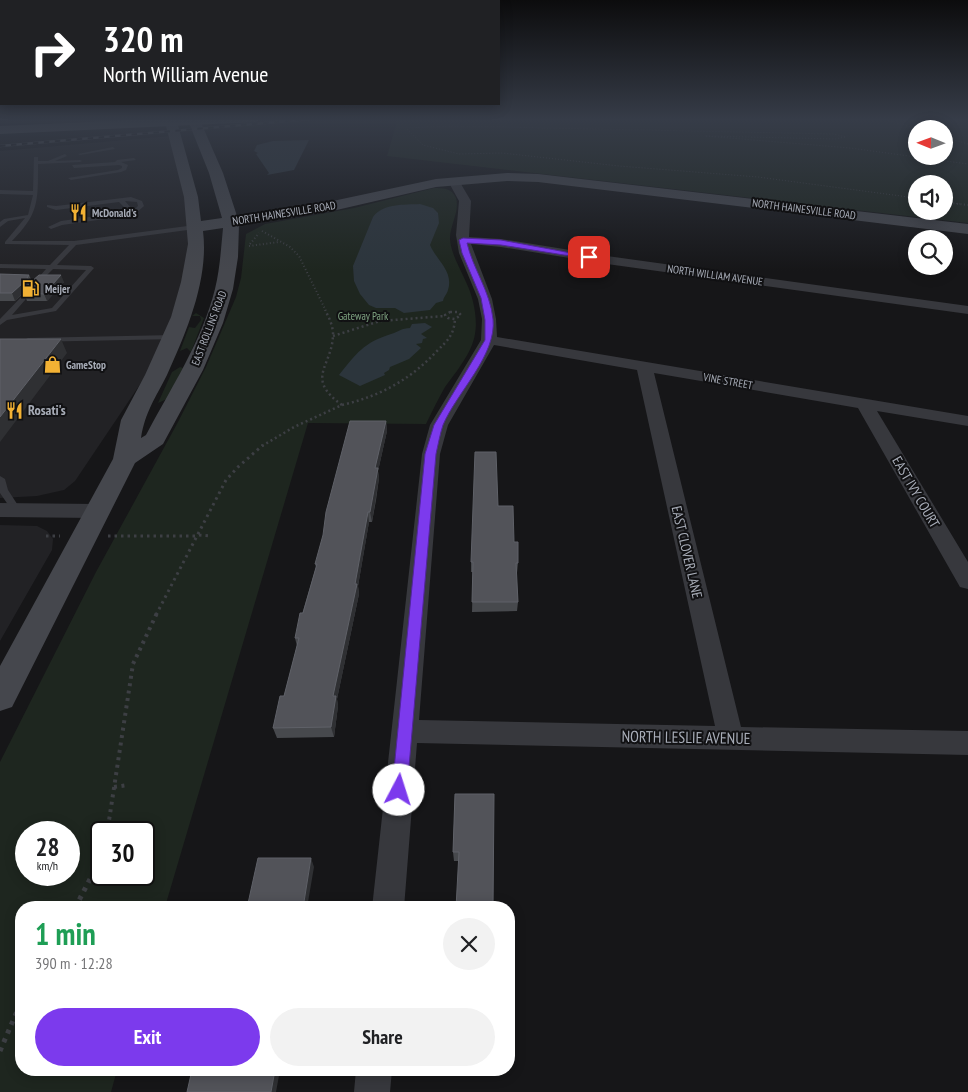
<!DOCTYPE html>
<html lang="en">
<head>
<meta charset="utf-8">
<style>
  body { margin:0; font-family:"PT Sans Narrow",sans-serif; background:#f2f2f2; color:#202124; height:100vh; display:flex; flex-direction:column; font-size:19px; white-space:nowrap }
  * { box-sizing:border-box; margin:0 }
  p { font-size:16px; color:#757577 }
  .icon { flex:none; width:28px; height:28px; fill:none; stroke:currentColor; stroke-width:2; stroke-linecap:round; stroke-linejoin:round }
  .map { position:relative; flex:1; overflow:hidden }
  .sheet { position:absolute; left:15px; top:901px; width:500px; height:175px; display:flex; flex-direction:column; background:#fff; border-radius:20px; box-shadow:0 2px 12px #0003 }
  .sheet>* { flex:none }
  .hud { position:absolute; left:0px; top:0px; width:500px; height:105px; box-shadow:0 2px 12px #0003; background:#202124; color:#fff; overflow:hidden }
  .needle { width:32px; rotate:271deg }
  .controls { position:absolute; left:908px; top:120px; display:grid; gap:10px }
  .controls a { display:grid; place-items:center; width:45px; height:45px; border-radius:50%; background:#fff; box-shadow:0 2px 12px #0003; font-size:25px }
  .speed { position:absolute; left:15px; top:821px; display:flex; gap:10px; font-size:25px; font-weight:700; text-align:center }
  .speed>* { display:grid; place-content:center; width:65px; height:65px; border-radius:50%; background:#fff; box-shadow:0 2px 12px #0003; line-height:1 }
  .speed small { font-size:12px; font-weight:400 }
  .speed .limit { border:2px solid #111; border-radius:8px; background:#fff; color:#111 }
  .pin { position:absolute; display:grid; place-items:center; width:42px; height:42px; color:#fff; margin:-21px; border-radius:10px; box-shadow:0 2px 8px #0006 }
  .me { position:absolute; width:55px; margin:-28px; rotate:5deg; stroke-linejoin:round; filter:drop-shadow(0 0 4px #0008) }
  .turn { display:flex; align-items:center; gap:18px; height:105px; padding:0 20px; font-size:22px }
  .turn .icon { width:65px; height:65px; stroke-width:2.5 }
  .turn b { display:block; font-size:35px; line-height:42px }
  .round { display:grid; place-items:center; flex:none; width:52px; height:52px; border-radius:26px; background:#f2f2f2 }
  .head { display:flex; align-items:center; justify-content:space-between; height:85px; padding:0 20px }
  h1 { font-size:30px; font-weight:700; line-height:38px; color:#1e9e55 }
  .button { display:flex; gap:10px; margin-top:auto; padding:10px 20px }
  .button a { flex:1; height:58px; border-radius:30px; background:#7c3aed; color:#fff; font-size:20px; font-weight:700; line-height:58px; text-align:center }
  .button a+a { background:#f2f2f2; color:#202124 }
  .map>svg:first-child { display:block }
</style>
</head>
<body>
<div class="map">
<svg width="968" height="1092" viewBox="0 0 968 1092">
  <rect width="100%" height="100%" fill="#161618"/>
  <path fill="#222225" d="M171 136 187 186 191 252 170 321 153 365 75 481 64 490 37 496 0 498V151Z
    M0 525 37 526 47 531 53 539 52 550 0 641Z"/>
  <path fill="#1e261f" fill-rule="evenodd" d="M398 118H968V223L387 156ZM916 129H944V156H916ZM916 184H944V211H916Z
    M434 188C443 188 452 188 456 198 460 211 450 225 450 239 451 254 460 268 466 282 473 296 478 318 475 334 472 353 456 372 445 387 438 399 432 412 426 424L308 423 165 907 21 908V1070H117L111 1092H0V762L96 572 178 422 206 367 236 297 241 278 246 234 265 224 354 208ZM26 832H69V875H26ZM101 832H144V875H101Z
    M196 313 204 318 191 352 187 348 180 351 189 327 195 328 201 320 200 316H192Z
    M180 367 183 368 167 399 158 403 172 372Z"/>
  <path fill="#2c353c" d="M309 140 294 170 267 175 269 173 256 154 258 153 254 151 257 145 273 141Z
    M420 204 433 208 438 213 439 223 430 245C436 260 454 271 448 290 447 294 444 296 443 301L436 303 430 310 404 313 395 308H376L369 305 360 294 354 281 353 266 373 217C383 203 404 205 420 204Z
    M425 323 432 327 421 334 427 338 423 339 422 343 416 344 421 348 409 359 390 367 389 370 384 373 385 375 360 386 339 375C357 353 363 343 391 334 398 332 402 328 410 328L412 324Z"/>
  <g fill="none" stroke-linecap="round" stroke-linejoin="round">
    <path stroke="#3d3f44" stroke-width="1" stroke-dasharray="1 2" stroke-linecap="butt" d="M880 118 918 129
      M845 137 834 134 452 126 406 128 423 145 459 154 502 153 619 166 758 177 916 198
      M845 137 835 139 705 136 850 148 968 164
      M944 137 968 144
      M944 202 960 204"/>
    <path stroke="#3d3f44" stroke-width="2" stroke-dasharray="1 2.5" stroke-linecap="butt" d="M950 203 968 205
      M262 231 290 247 299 256 326 311
      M250 244 259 233
      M249 246 279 242"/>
    <path stroke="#3d3f44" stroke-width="2.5" stroke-dasharray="2 3" stroke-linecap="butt" d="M450 312H458L461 315 455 319 448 318 445 315Z
      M333 336 380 321 445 316
      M342 405C380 396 410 380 437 351 448 340 454 335 455 319
      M262 446 294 427 342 405C303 377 334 366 333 332 332 324 329 317 325 310"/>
    <path stroke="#3d3f44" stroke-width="3" stroke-dasharray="2.5 4" stroke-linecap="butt" d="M199 535 211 536
      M46 536H60
      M108 536H198
      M156 615 226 480 238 467 263 445"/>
    <path stroke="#3d3f44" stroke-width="4" stroke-dasharray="3 4.5" stroke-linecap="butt" d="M114 787 128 785
      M108 827 133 664 157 613"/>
    <path stroke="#3d3f44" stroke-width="5" stroke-dasharray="4 5.5" stroke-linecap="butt" d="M107 832 108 825
      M75 908 101 858
      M0 1051 21 1002"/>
    <path fill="#37383d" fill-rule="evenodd" d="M113 147 115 149 80 155 78 154Z
      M65 154 67 156 55 161 80 160 82 161 80 162 38 164C38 201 39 214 12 241H74L195 225 198 227 195 229 76 245 57 265 91 266 94 268 56 311 7 320 0 325V319L27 291 32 292 12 315 52 308 86 270 53 269 36 286 33 284 46 269 0 268V264L50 265 69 245 5 244V242L25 218 8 221 0 227V222L4 219 28 215 33 195 0 194V190L33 191 34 157H38V161H48Z
      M134 158 136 160 121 162 128 165 126 170 121 172 71 180 68 178 118 170 122 168V166L119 165 74 168 72 165 115 162 117 160Z
      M131 197 142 201 144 206 136 213 119 217 62 225 51 229 48 227 61 221 118 213 124 211 125 208 119 202 56 210 47 207V205L56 206ZM125 201 137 202 138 206 134 210 129 211 131 208Z
      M174 335 178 337 177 339 28 342 24 340 28 338Z
      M0 476 5 479 8 490 21 510 19 512H13L0 493Z"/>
    <path fill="#37383d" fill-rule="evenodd" d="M454 178 458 179 471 201 469 237 501 239 607 256 968 306V314L607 264 501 247 471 244 492 299 496 319 497 337 968 416V426L877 411 968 562V589L960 587 858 408 654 373 741 727 968 731V755L417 743 404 908H372L422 454 430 425 481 340 482 319 478 299 459 253 456 235 459 201 448 181ZM494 345 637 370 715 726 419 720 440 454 448 425Z
      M0 503 96 504 103 506 106 511 103 516 96 518 0 517Z
      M356 1070H392L390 1092H354Z"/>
    <path fill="#45474d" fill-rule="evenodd" d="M164 118H176L198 197 201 221 222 218 209 173 187 118H199L223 173 237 216 328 202 436 179 507 173 538 174 968 224V234L538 182 507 181 436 187 328 212 239 225 238 257 233 289 223 323 203 370 163 444 135 463 12 707 0 711V666L113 459 121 420 145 375 171 317 181 282 188 244 184 197ZM223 228C221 248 220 269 215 289 202 341 171 388 146 435L141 438C145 412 156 397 167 375 187 331 209 279 203 231Z"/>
    <path fill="#53555c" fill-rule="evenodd" d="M179 118H262L256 122 0 134V126Z"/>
    <defs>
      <path id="rail" d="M0 146 322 118"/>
    </defs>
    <use href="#rail" stroke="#4a4c52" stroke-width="2.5"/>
    <use href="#rail" stroke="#111113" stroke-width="2" stroke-dasharray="5.5" stroke-linecap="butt"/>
  </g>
  <path fill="#47494d" d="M0 274 29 275 32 281 64 282 47 301H27L24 293 26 291 15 301H0Z
    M386 421 387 431 378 471 379 478 376 500 372 522H369L358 586 359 594 337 699 338 706 334 737 277 738 273 728 284 696 297 646 295 638 316 567 315 564Z
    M498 506 514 542 518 563 517 573H516L518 602 517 611 472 612 473 572H471V562Z
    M455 794 493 908 459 861H454L453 852Z"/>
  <path fill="#2f3033" d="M61 275 64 282 47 301 44 294Z
    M24 282 27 289 15 301 12 293Z
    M61 339 67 353 0 442V417Z
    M386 421 387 431 378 471 379 478 372 522 370 512 375 468Z
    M368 512 369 522 358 586 359 594 337 699 338 706 334 737 331 727 333 696Z
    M311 858 314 867 307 908H303Z
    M275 1070H280L276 1092H271Z"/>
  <path fill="#525359" stroke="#5f6168" d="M0 274 29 275 27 278 32 281 39 275H61L44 294 24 293 31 285 24 282 12 293H0Z
    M0 339H61L0 417Z
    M350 421H386L375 468H378L370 512H368L355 584H357L333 696H336L331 727 273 728 280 696H284L299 638H295L300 613H303L317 564H315L323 535 326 512Z
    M475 452H496L498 506H513L514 542H518V563H516L518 602H472L473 562H471Z
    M455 794H494L493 908H456L459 852H453Z
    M258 858H311L303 908H247Z
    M192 1070H275L271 1092H187Z"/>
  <linearGradient id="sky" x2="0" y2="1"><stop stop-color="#0c0c0d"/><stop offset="0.44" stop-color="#363c48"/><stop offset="1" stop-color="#363c48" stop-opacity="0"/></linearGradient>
  <rect width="968" height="271" fill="url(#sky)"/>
  <path fill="#7c3aed" stroke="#51269a" d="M463 238 501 240 593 257 589 259 501 245 467 243C473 269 490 291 493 319 497 355 457 392 443 425 440 434 438 445 436 454L407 790 405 795 399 797 394 795 392 790 425 454 434 425 485 340V320L481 298 462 253 459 240Z"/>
  <defs>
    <symbol id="restaurant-bare" viewBox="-9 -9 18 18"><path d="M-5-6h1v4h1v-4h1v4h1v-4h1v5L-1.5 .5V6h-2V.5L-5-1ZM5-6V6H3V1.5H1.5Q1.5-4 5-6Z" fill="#f2b134" stroke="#111113" stroke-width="2.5" paint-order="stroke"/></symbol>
    <symbol id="fuel-bare" viewBox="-9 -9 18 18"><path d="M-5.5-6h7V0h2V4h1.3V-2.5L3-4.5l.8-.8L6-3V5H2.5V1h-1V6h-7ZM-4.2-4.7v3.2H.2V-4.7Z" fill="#f2b134" stroke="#111113" stroke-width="2.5" paint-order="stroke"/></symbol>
    <symbol id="shop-bare" viewBox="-9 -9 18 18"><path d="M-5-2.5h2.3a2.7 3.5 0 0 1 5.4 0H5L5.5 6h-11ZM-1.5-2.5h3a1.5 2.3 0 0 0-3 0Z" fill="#f2b134" stroke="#111113" stroke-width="2.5" paint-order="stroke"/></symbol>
  </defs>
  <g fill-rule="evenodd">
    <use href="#restaurant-bare" x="66" y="200" width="25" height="25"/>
    <use href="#fuel-bare" x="18" y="276" width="25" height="25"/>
    <use href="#shop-bare" x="40" y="352" width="25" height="25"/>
    <use href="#restaurant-bare" x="2" y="398" width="25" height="25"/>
  </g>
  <g text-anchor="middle" stroke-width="4" stroke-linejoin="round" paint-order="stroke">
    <g font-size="11" fill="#a8adb8" stroke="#111113">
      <text transform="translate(804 209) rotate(7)" y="4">NORTH HAINESVILLE ROAD</text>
      <text transform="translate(284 213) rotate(-9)" y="4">NORTH HAINESVILLE ROAD</text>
      <text transform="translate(715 275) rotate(8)" y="4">NORTH WILLIAM AVENUE</text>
      <text transform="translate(209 328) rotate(-69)" y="4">EAST ROLLINS ROAD</text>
      <text transform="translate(728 381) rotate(10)" y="4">VINE STREET</text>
    </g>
    <g font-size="11" font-weight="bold" fill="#a8adb8" stroke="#111113" text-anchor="start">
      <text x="92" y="217">McDonald's</text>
      <text x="45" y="293">Meijer</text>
      <text x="66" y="369">GameStop</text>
    </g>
    <g font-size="11" fill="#7fa381" stroke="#111113">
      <text x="363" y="320">Gateway Park</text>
    </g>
    <g font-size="14" font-weight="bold" fill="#a8adb8" stroke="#111113" text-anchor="start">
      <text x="28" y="415">Rosati's</text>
    </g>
    <g font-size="14" fill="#a8adb8" stroke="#111113">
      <text transform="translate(916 492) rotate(60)" y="5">EAST IVY COURT</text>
      <text transform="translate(687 552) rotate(77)" y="5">EAST CLOVER LANE</text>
    </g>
    <g font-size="16" fill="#a8adb8" stroke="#111113">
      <text transform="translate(686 737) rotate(1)" y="6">NORTH LESLIE AVENUE</text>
    </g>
  </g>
</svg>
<div class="controls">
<a><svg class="needle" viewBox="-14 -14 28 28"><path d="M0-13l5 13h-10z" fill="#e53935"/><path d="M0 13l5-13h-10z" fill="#757577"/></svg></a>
<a><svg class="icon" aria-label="sound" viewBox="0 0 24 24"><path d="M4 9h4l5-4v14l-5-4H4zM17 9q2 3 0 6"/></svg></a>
<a><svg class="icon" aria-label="search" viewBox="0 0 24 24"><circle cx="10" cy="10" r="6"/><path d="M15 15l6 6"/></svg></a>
</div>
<div class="speed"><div>28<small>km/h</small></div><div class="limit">30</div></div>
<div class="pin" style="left:589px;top:257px;background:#d93025"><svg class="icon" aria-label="arrive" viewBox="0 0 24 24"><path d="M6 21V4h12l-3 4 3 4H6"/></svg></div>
<svg class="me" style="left:399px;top:790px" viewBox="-20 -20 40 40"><circle r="19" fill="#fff"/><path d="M0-13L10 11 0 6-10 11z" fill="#7c3aed"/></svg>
<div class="hud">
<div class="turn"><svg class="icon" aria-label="right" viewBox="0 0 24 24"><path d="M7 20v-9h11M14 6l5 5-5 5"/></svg><div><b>320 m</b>North William Avenue</div></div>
</div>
<section class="sheet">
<div class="head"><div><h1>1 min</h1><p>390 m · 12:28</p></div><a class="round"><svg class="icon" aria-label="close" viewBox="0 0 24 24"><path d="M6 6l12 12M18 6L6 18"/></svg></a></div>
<div class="button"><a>Exit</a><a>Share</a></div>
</section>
</div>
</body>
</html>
